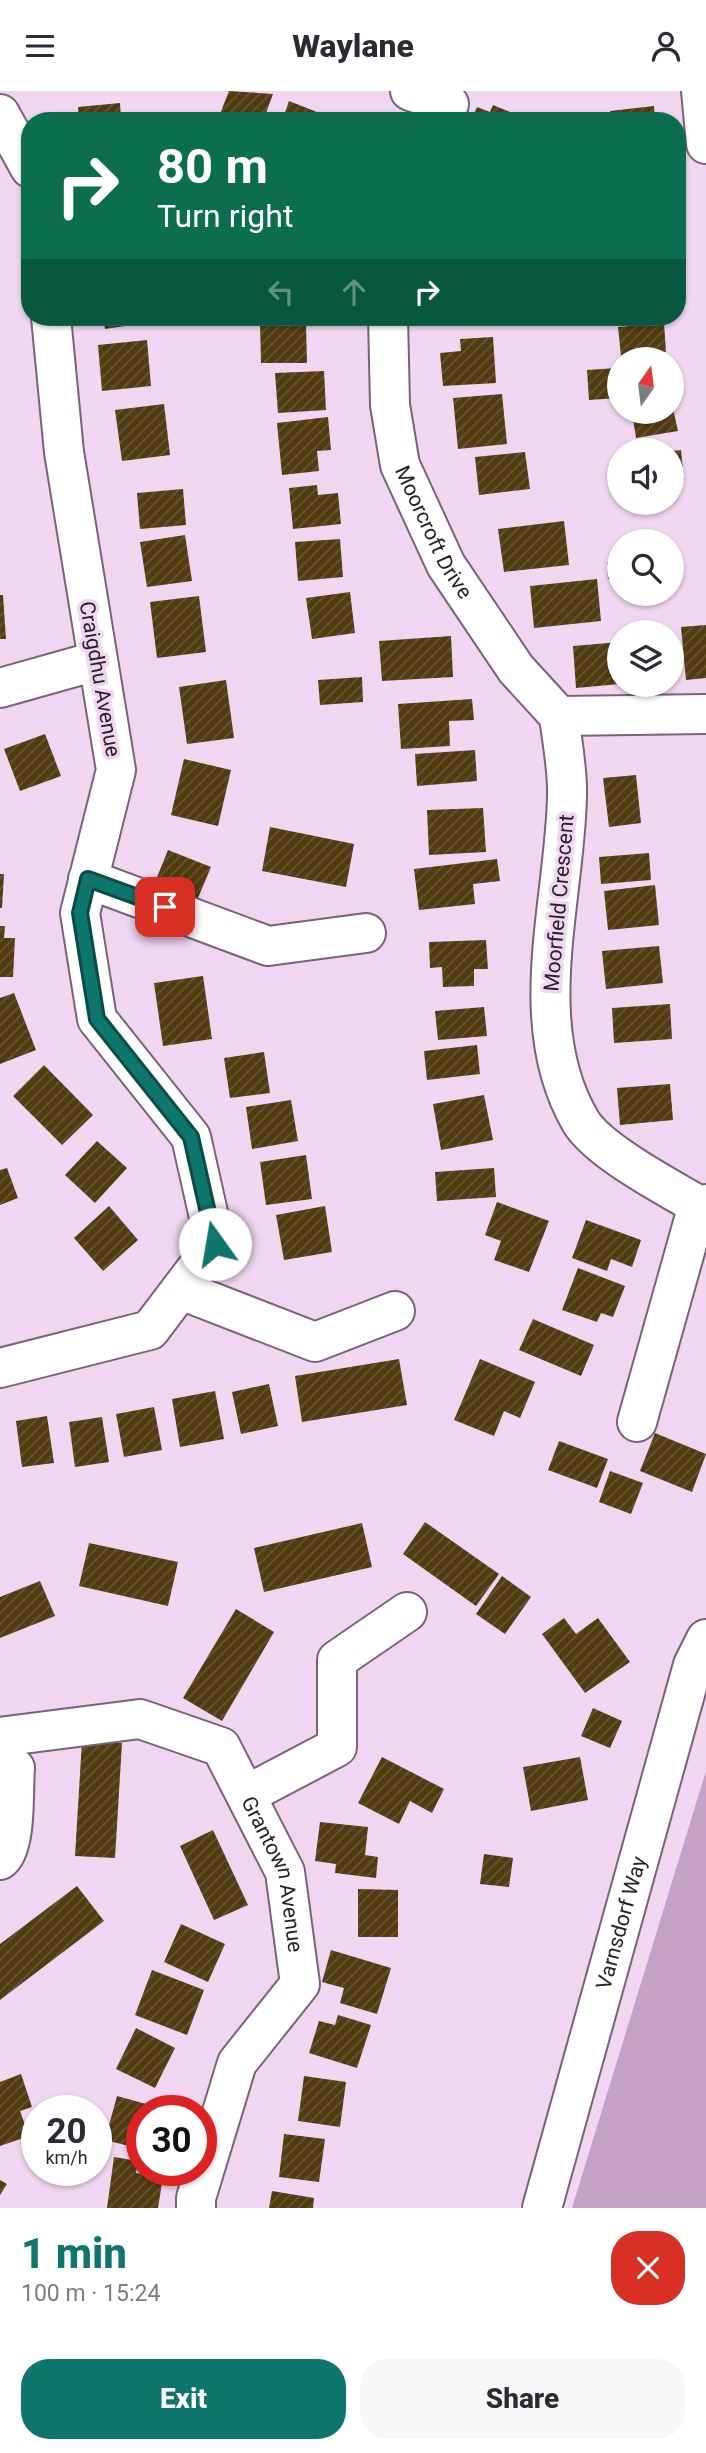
<!DOCTYPE html>
<html lang="en">
<head>
<meta charset="utf-8">
<style>
  body { margin:0; font-family:Roboto,sans-serif; background:#f7f7f7; color:#2b2b33; height:100vh; display:flex; flex-direction:column; font-size:26px; white-space:nowrap }
  * { box-sizing:border-box; margin:0 }
  p { font-size:23px; color:#7c7c81 }
  .icon { flex:none; width:38px; height:38px; fill:none; stroke:currentColor; stroke-width:2; stroke-linecap:round; stroke-linejoin:round }
  .map { position:relative; height:2117px; overflow:hidden }
  .sheet { display:flex; flex-direction:column; background:#fff; flex:1 }
  .sheet>* { flex:none }
  .banner { position:absolute; left:21px; top:21px; width:665px; height:214px; border-radius:28px; box-shadow:0 2px 5px #0004; background:#0b6e4f; color:#fff; overflow:hidden }
  .needle { width:46px; rotate:14deg }
  .controls { position:absolute; left:607px; top:256px; display:grid; gap:14px }
  .controls a { display:grid; place-items:center; width:77px; height:77px; border-radius:50%; background:#fff; box-shadow:0 2px 5px #0004; font-size:35px }
  .speed { position:absolute; left:21px; top:2004px; display:flex; gap:14px; font-size:35px; font-weight:700; text-align:center }
  .speed>* { display:grid; place-content:center; width:91px; height:91px; border-radius:50%; background:#fff; box-shadow:0 2px 5px #0004; line-height:1 }
  .speed small { font-size:18px; font-weight:400 }
  .speed .limit { border:10px solid #d22; background:#fff; color:#111 }
  .pin { position:absolute; display:grid; place-items:center; width:60px; height:60px; color:#fff; margin:-30px; border-radius:14px; box-shadow:0 4px 10px #0006 }
  .me { position:absolute; width:77px; margin:-38px; rotate:347deg; stroke-linejoin:round; filter:drop-shadow(0 0 5px #0008) }
  .turn { display:flex; align-items:center; gap:24px; height:147px; padding:0 21px; font-size:32px }
  .turn .icon { width:91px; height:91px; stroke-width:2.5 }
  .turn b { display:block; font-size:49px; line-height:60px }
  .lanes { display:flex; align-items:center; height:66px; padding:0 21px; background:#0003; justify-content:center; gap:35px; direction:ltr }
  .lanes .off { opacity:.35 }
  .round { display:grid; place-items:center; flex:none; width:74px; height:74px; border-radius:28px; background:#f7f7f7 }
  .headline { display:flex; align-items:center; justify-content:space-between; height:119px; padding:0 21px }
  h1 { font-size:42px; font-weight:800; line-height:52px; color:#0f766e }
  .button { display:flex; gap:14px; margin-top:auto; padding:14px 21px }
  .button a { flex:1; height:80px; border-radius:28px; background:#0f766e; color:#fff; font-size:28px; font-weight:800; line-height:80px; text-align:center }
  .button a+a { background:#f7f7f7; color:#2b2b33 }
  header { display:flex; justify-content:space-between; align-items:center; height:91px; padding:0 21px; background:#fff; font-size:32px; font-weight:800 }
  .map>svg:first-child { display:block }
</style>
</head>
<body>
<header><svg class="icon" aria-label="menu" viewBox="0 0 24 24"><path d="M4 6h16M4 12h16M4 18h16"/></svg>Waylane<svg class="icon" aria-label="person" viewBox="0 0 24 24"><circle cx="12" cy="8" r="4"/><path d="M4 21q1-7 8-7t8 7"/></svg></header>
<div class="map">
<svg width="706" height="2117" viewBox="0 0 706 2117">
  <defs>
    <pattern id="building-hatch" width="6" height="6" patternUnits="userSpaceOnUse" patternTransform="scale(1.75)"><rect width="6" height="6" fill="#533c11"/><path d="M-1 1l2-2M0 6l6-6M5 7l2-2" fill="none" stroke="#695634"/></pattern>
  </defs>
  <rect width="100%" height="100%" fill="#f1d6f2"/>
  <path fill="#c5a0c7" d="M706 1680V2117H572Z"/>
  <path fill="url(#building-hatch)" d="M229 0 273 3 263 30 218 28Z
    M289 10 327 25 325 30H282Z
    M120 12 121 30H79L78 16Z
    M493 14 532 30H471L477 16 490 21Z
    M654 15 655 30H611L610 20Z
    M103 226H145L146 232 105 238Z
    M260 232H306L307 272H261Z
    M664 232 666 261 621 265 618 236Z
    M493 246 496 292 443 295 440 262 461 260 460 248Z
    M147 249 151 295 102 300 98 254Z
    M617 277 619 307 589 309 587 279Z
    M324 280 326 319 278 322 275 282Z
    M502 303 507 353 458 358 453 307Z
    M164 313 170 364 122 370 115 319Z
    M672 313 678 340 636 347 632 321 672 320Z
    M328 326 331 359 317 360 319 380 282 384 277 332Z
    M681 359 684 389 672 390V360Z
    M525 361 530 398 479 404 475 366Z
    M317 394 318 404 338 402 341 433 293 438 289 397Z
    M183 398 186 434 140 438 137 402Z
    M564 430 569 474 504 481 498 438Z
    M185 444 192 490 147 496 140 451Z
    M340 448 343 486 298 490 295 451Z
    M620 470V488H608L607 471Z
    M597 488 601 530 534 537 530 495Z
    M350 501 355 542 312 548 306 507Z
    M0 504H3L6 548H0Z
    M199 505 206 561 157 567 150 511Z
    M706 534V587L686 589 681 536Z
    M451 545 453 586 382 590 379 550Z
    M620 551V593L576 597 573 555Z
    M362 586 363 611 320 614 318 589Z
    M226 589 234 647 187 653 179 596Z
    M472 608 474 629 449 630 450 655 401 658 398 613Z
    M45 643 61 685 20 700 4 658Z
    M475 659 477 690 417 695 415 663Z
    M184 668 231 679 218 735 171 724Z
    M636 684 641 732 609 736 603 687Z
    M483 717 486 761 429 764 427 719Z
    M270 736 354 753 346 796 262 780Z
    M168 759 211 776 195 814 153 796Z
    M649 762 651 789 601 793 599 766Z
    M497 768 500 790 473 793 475 813 419 819 414 778Z
    M0 783H4L2 817H0Z
    M655 794 659 834 608 839 604 800Z
    M0 835H5L4 847H15L13 886H0Z
    M486 849 488 878H474V895L443 896 442 876 430 877 429 851Z
    M659 855 663 892 606 898 602 860Z
    M203 885 212 948 163 955 154 892Z
    M14 902 36 959 0 973V907Z
    M670 913 672 948 614 952 612 917Z
    M484 916 487 945 438 949 435 920Z
    M477 954 480 983 427 989 424 960Z
    M264 961 270 1002 230 1007 224 967Z
    M44 974 93 1024 62 1054 13 1005Z
    M670 993 673 1029 620 1034 617 997Z
    M484 1004 493 1049 441 1059 433 1013Z
    M291 1009 298 1050 252 1058 246 1016Z
    M97 1050 127 1077 95 1112 65 1084Z
    M306 1064 312 1108 266 1114 260 1071Z
    M7 1077 18 1107 0 1114V1079Z
    M494 1077 496 1106 437 1110 435 1081Z
    M497 1111 549 1130 529 1181 494 1169 501 1150 485 1144Z
    M109 1115 138 1149 103 1180 74 1147Z
    M325 1115 332 1161 284 1169 276 1124Z
    M586 1129 641 1149 632 1176 611 1168 607 1180 572 1167Z
    M578 1177 625 1195 613 1226 601 1222 597 1231 562 1219Z
    M533 1228 594 1254 581 1285 519 1259Z
    M399 1268 407 1314 302 1331 295 1285Z
    M480 1268 535 1291 520 1327 504 1320 494 1345 454 1329Z
    M269 1293 278 1335 241 1343 232 1301Z
    M215 1300 224 1348 180 1356 172 1308Z
    M154 1316 162 1359 124 1366 116 1323Z
    M47 1325 54 1372 22 1376 16 1330Z
    M102 1326 109 1371 75 1376 69 1331Z
    M655 1342 706 1363 692 1401 640 1380Z
    M559 1350 608 1368 597 1397 548 1379Z
    M610 1380 643 1392 631 1423 599 1411Z
    M425 1431 499 1483 476 1515 403 1463Z
    M362 1432 372 1476 264 1501 254 1457Z
    M89 1452 178 1471 168 1515 79 1495Z
    M502 1485 531 1506 505 1543 476 1523Z
    M40 1490 55 1525 0 1547V1506Z
    M236 1518 274 1541 222 1630 183 1607Z
    M564 1527 576 1543 598 1527 630 1571 585 1602 542 1543Z
    M593 1617 622 1630 610 1657 581 1645Z
    M82 1650 122 1652 115 1767 75 1765Z
    M382 1666 444 1698 432 1722 410 1710 399 1733 358 1712Z
    M580 1666 588 1709 531 1720 523 1676Z
    M320 1731 368 1736 365 1764 378 1766 376 1787 335 1782 336 1773 315 1770Z
    M213 1739 248 1814 214 1829 180 1755Z
    M484 1763 513 1767 509 1796 480 1793Z
    M77 1795 104 1830 0 1909V1853Z
    M358 1798 398 1799V1846H358Z
    M181 1833 225 1853 208 1891 164 1871Z
    M331 1859 391 1877 377 1923 340 1912 344 1897 322 1891Z
    M152 1879 204 1899 187 1944 135 1924Z
    M338 1924 371 1934 357 1977 309 1962 319 1930 335 1934Z
    M136 1937 175 1957 155 1997 116 1978Z
    M21 1983 32 2016 20 2020 29 2045 0 2055V1991Z
    M304 1985 346 1991 340 2036 298 2030Z
    M117 2005 168 2019 142 2020 141 2058 105 2049Z
    M284 2043 325 2048 319 2091 279 2086Z
    M114 2066 138 2070 136 2082 163 2086 158 2117H107Z
    M0 2089 7 2093 0 2104Z
    M272 2100 314 2107 313 2117H269Z"/>
  <g fill="none" stroke-linecap="round" stroke-linejoin="round">
    <defs>
      <g id="minor">
        <path d="M410 0 449 13"/>
        <path d="M701 0 706 53"/>
        <path d="M0 23 30 77"/>
        <path id="s1" d="M388 226 390 314 400 374 446 474 516 578 559 625"/>
        <path d="M0 597 96 570"/>
        <path d="M559 625C562 651 568 679 567 705 565 810 523 933 581 1031 599 1060 667 1096 698 1114L706 1113"/>
        <path d="M559 625 706 623"/>
        <path d="M88 788 268 855 366 842"/>
        <path d="M181 1199 315 1251 395 1220"/>
        <path d="M0 1277 150 1239 215 1153 191 1046 97 928 80 822 116 679 64 361 51 226"/>
        <path d="M637 1331 698 1114"/>
        <path id="s2" d="M0 1646 140 1628 221 1656 285 1781 300 1893 237 1972 196 2107V2117"/>
        <path d="M246 1704 337 1656V1569L407 1521"/>
        <path d="M0 1769C17 1757 13 1698 15 1677"/>
        <path id="s3" d="M542 2117 693 1574 706 1548"/>
      </g>
    </defs>
    <use href="#minor" stroke="#79627a" stroke-width="42"/>
    <use href="#minor" stroke="#fff" stroke-width="38"/>
  </g>
  <g fill="none" stroke-linecap="round" stroke-linejoin="round">
    <defs>
      <path id="route" d="M165 816 88 788 80 822 97 928 191 1046 215 1153"/>
    </defs>
    <use href="#route" stroke="#0a4d48" stroke-width="18"/>
    <use href="#route" stroke="#0f766e" stroke-width="12"/>
  </g>
  <g text-anchor="middle" stroke-width="7" stroke-linejoin="round" paint-order="stroke">
    <g font-size="21" fill="#2a202b" stroke="#f1d6f2">
      <text dy="7" stroke="none"><textPath href="#s1" startOffset="224">Moorcroft Drive</textPath></text>
      <text transform="translate(100 588) rotate(80)" y="7">Craigdhu Avenue</text>
      <text transform="translate(559 812) rotate(-85)" y="7">Moorfield Crescent</text>
      <text dy="7" stroke="none"><textPath href="#s2" startOffset="366">Grantown Avenue</textPath></text>
      <text dy="7" stroke="none"><textPath href="#s3" startOffset="296">Varnsdorf Way</textPath></text>
    </g>
  </g>
</svg>
<div class="controls">
<a><svg class="needle" viewBox="-14 -14 28 28"><path d="M0-13l5 13h-10z" fill="#e53935"/><path d="M0 13l5-13h-10z" fill="#7c7c81"/></svg></a>
<a><svg class="icon" aria-label="sound" viewBox="0 0 24 24"><path d="M4 9h4l5-4v14l-5-4H4zM17 9q2 3 0 6"/></svg></a>
<a><svg class="icon" aria-label="search" viewBox="0 0 24 24"><circle cx="10" cy="10" r="6"/><path d="M15 15l6 6"/></svg></a>
<a><svg class="icon" aria-label="layers" viewBox="0 0 24 24"><path d="M12 4l9 5-9 5-9-5zM3 14l9 5 9-5"/></svg></a>
</div>
<div class="speed"><div>20<small>km/h</small></div><div class="limit">30</div></div>
<div class="pin" style="left:165px;top:816px;background:#d93025"><svg class="icon" aria-label="arrive" viewBox="0 0 24 24"><path d="M6 21V4h12l-3 4 3 4H6"/></svg></div>
<svg class="me" style="left:215px;top:1153px" viewBox="-20 -20 40 40"><circle r="19" fill="#fff"/><path d="M0-13L10 11 0 6-10 11z" fill="#0f766e"/></svg>
<div class="banner">
<div class="turn"><svg class="icon" aria-label="right" viewBox="0 0 24 24"><path d="M7 20v-9h11M14 6l5 5-5 5"/></svg><div><b>80 m</b>Turn right</div></div>
<div class="lanes"><svg class="icon off" aria-label="left" viewBox="0 0 24 24"><path d="M17 20v-9H6M10 6l-5 5 5 5"/></svg><svg class="icon off" aria-label="ahead" viewBox="0 0 24 24"><path d="M12 20V5M6 11l6-6 6 6"/></svg><svg class="icon" aria-label="right" viewBox="0 0 24 24"><path d="M7 20v-9h11M14 6l5 5-5 5"/></svg></div>
</div>
</div>
<section class="sheet">
<div class="headline"><div><h1>1 min</h1><p>100 m · 15:24</p></div><a class="round" style="background:#d93025;color:#fff"><svg class="icon" aria-label="close" viewBox="0 0 24 24"><path d="M6 6l12 12M18 6L6 18"/></svg></a></div>
<div class="button"><a>Exit</a><a>Share</a></div>
</section>
</body>
</html>
